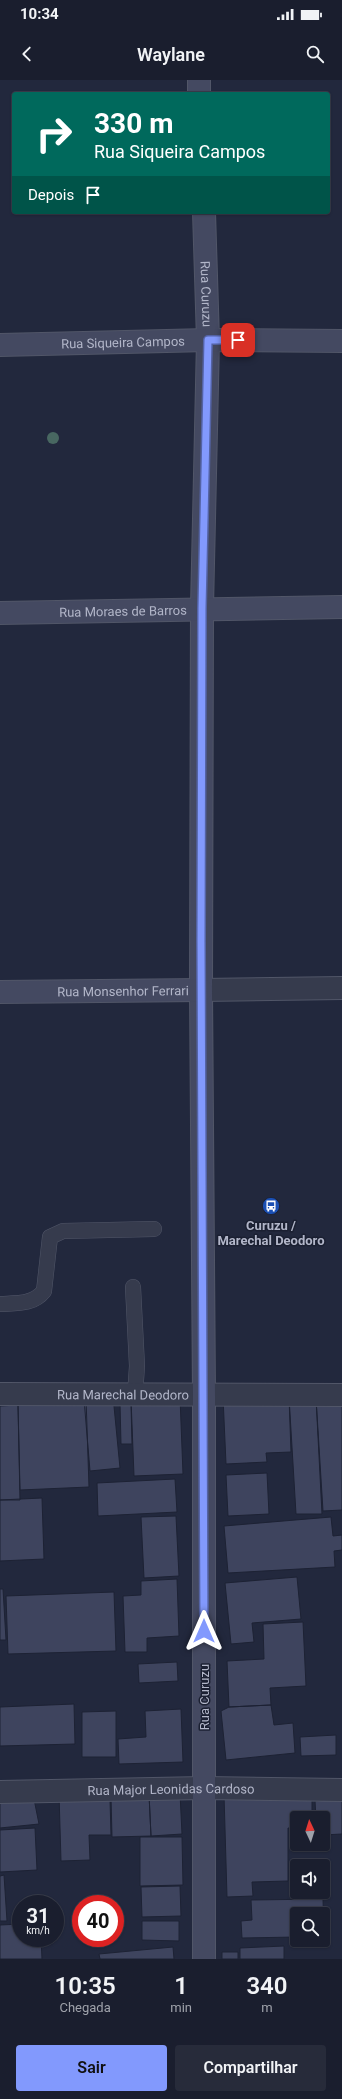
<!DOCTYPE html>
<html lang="pt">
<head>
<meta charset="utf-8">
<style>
  body { margin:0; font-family:Roboto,sans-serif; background:#272b3a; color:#f1f3f6; height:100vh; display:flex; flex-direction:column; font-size:15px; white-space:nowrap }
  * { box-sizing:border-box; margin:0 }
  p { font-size:13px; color:#9fa2aa }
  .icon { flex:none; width:22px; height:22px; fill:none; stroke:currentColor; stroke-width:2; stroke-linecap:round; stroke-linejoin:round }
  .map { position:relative; height:1879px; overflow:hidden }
  .details { display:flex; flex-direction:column; background:#1a1e2e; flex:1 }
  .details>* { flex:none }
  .top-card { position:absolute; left:12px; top:12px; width:318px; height:122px; border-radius:4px; box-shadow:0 1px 3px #0004,0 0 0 1px #383c4a; background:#00695c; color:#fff; overflow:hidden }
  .needle { width:26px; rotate:356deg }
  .controls { position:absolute; left:290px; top:1731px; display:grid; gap:8px }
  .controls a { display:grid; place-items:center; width:40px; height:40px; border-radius:4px; background:#1a1e2e; box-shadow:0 1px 3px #0004,0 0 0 1px #383c4a; font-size:20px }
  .speed { position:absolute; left:12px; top:1815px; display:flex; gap:8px; font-size:20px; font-weight:700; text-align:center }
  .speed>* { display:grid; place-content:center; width:52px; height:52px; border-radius:50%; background:#1a1e2e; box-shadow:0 1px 3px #0004,0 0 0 1px #383c4a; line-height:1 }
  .speed small { font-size:10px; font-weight:400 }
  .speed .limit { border:6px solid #d22; background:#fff; color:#111 }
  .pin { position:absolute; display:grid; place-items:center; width:34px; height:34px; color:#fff; margin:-17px; border-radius:8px; box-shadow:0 2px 6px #0006 }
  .me { position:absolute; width:44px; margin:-22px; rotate:0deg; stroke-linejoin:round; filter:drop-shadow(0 0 3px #0008) }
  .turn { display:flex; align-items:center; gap:14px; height:84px; padding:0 16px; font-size:18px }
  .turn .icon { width:52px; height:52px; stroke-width:2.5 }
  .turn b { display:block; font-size:28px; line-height:34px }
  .then { display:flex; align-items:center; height:38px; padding:0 16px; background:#0003; gap:8px; font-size:15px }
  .eta { display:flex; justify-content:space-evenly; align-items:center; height:68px; text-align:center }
  .eta b { font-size:24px; font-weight:600; line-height:28px }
  .action { display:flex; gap:8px; margin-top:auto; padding:8px 16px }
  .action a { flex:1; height:46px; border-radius:4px; background:#8299fd; color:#111; font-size:16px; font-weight:600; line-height:46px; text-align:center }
  .action a+a { background:#272b3a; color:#f1f3f6 }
  .status { display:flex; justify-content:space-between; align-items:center; height:28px; padding:0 20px; background:#1a1e2e; direction:ltr }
  .status svg { height:11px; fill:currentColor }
  header { display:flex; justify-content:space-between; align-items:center; height:52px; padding:0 16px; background:#1a1e2e; font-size:18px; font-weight:600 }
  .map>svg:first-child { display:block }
</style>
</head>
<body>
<div class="status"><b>10:34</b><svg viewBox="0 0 49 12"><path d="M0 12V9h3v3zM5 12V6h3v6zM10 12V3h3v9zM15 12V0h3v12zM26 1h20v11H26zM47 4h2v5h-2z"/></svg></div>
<header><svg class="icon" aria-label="back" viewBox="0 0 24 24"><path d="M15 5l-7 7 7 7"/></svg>Waylane<svg class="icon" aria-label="search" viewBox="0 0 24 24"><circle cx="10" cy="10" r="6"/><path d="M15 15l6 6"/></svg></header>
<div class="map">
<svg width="342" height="1879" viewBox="0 0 342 1879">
  <rect width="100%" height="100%" fill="#22283d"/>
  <path fill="#3e445e" stroke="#1d2234" d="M113 1316 120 1388 90 1391 84 1319Z
    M180 1317 183 1394 134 1396 131 1319Z
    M223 1317H289L291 1372 266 1373 267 1382 226 1384Z
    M289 1317 316 1318 322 1434H296Z
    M86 1318 89 1407 20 1410 18 1325 29 1320Z
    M316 1318 342 1322V1430L323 1431Z
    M120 1324H131L132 1364H121Z
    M18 1325 20 1420H0V1326Z
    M267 1393 269 1434 228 1436 226 1395Z
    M175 1399 177 1432 98 1436 97 1403Z
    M42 1418 44 1479 0 1481V1420Z
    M176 1436 179 1496 144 1498 141 1437Z
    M331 1437 333 1456 342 1455V1470L334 1471 335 1487 228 1493 224 1446Z
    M297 1497 301 1539 252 1543 254 1562 231 1564 225 1503Z
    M177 1499 179 1556 147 1558V1572H125L123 1516 141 1515V1501Z
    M0 1509H3L6 1560H0Z
    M114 1512 116 1571 8 1574 6 1516Z
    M303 1542 306 1606 270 1608 271 1625 229 1627 227 1581 264 1579 263 1544Z
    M177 1582 178 1601 139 1603 138 1584Z
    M74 1624 75 1664 0 1666V1627Z
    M271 1625 274 1645 293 1643 295 1673 226 1680 221 1631 229 1627Z
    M181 1629 183 1682 119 1684 118 1659 146 1657 145 1631Z
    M116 1631V1677H82V1632Z
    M336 1655V1675L301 1676 300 1657Z
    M180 1713 182 1754 151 1756 149 1714Z
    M312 1713V1738H297V1748H288V1801L252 1802 253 1816 227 1817 224 1715Z
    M33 1714 39 1744 0 1748V1715Z
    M59 1714 110 1720 111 1755H89L90 1780 61 1781Z
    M149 1714 151 1756 112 1757 111 1717Z
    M342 1719V1754L323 1755V1738H316L315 1721Z
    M35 1748 37 1790 0 1792V1750Z
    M140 1757H182L183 1805 140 1806Z
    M4 1795 7 1841H0V1796Z
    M180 1806 181 1836 142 1837 141 1807Z
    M323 1819 324 1856 323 1834H297V1857L242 1858 241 1841 252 1840 251 1820Z
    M142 1841H179V1861L142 1860Z
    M21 1844V1858H41L42 1879H0V1845Z
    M284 1866V1879H240V1868Z
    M173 1867 174 1879H100L99 1874Z
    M222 1872H238V1879H222Z"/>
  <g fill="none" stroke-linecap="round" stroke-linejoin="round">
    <defs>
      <path id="lane" d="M133 1207 137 1286 135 1315
        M0 1224C16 1223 33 1225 44 1211L50 1157 63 1151 154 1149"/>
      <g id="street">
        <path d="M201 910 342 908"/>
        <path id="s1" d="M0 1314 342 1315"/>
        <path id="s2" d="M0 1712 204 1708 342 1710"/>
      </g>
      <g id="secondary">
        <path d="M199 0V14"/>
        <path id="s3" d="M204 132 208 260 202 528 201 910 204 1316V1879"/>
        <path id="s4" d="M0 265 208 260 342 261"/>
        <path id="s5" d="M0 533 342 527"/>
        <path id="s6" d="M0 912 201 910"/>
      </g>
    </defs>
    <use href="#lane" stroke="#515668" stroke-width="16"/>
    <use href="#street" stroke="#515668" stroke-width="24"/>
    <use href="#secondary" stroke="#515668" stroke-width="24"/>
    <use href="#lane" stroke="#363b4d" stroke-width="15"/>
    <use href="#street" stroke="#363b4d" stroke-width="22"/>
    <use href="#secondary" stroke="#444961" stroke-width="22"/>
  </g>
  <circle fill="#486761" cx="53" cy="358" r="6"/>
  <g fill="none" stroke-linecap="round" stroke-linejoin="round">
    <defs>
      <path id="route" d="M204 1551 201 862 202 528 208 260H238"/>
    </defs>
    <use href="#route" stroke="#5463a4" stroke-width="10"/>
    <use href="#route" stroke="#8299fd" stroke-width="7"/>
  </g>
  <defs>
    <symbol id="bus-disc" viewBox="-11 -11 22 22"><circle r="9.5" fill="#1a4fb4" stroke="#1b2032"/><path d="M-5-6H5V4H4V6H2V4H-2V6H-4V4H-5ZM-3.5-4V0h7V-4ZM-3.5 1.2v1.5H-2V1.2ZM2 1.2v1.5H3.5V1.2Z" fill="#fff"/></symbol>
  </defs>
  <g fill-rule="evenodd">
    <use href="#bus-disc" x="261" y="1116" width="20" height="20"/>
  </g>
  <g text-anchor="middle" stroke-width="3" stroke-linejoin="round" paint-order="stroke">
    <g font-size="13" fill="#b2b6c9" stroke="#1b2032">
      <text dy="5" stroke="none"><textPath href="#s3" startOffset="82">Rua Curuzu</textPath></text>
      <text dy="5" stroke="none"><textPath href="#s4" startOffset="123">Rua Siqueira Campos</textPath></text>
      <text dy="5" stroke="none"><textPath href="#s5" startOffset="123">Rua Moraes de Barros</textPath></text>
      <text dy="5" stroke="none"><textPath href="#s6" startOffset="123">Rua Monsenhor Ferrari</textPath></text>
      <text dy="5" stroke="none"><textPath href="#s1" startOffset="123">Rua Marechal Deodoro</textPath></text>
      <text transform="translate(204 1617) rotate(-90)" y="5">Rua Curuzu</text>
      <text dy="5" stroke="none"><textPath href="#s2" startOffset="171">Rua Major Leonidas Cardoso</textPath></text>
    </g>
    <g font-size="13" font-weight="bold" fill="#b2b6c9" stroke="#1b2032">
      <text x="271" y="1150">Curuzu /<tspan x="271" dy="15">Marechal Deodoro</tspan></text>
    </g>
  </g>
</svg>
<div class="controls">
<a><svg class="needle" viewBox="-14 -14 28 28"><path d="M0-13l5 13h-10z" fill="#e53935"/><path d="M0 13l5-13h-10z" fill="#9fa2aa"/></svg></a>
<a><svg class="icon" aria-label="sound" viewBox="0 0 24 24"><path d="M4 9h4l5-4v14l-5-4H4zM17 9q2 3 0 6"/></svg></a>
<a><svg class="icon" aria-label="search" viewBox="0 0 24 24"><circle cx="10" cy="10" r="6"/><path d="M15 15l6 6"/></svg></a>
</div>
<div class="speed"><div>31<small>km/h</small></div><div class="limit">40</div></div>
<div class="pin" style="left:238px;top:260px;background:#d93025"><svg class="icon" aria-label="arrive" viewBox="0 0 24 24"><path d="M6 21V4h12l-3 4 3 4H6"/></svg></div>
<svg class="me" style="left:204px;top:1551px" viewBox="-20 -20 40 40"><path d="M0-17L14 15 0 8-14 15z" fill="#8299fd" stroke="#fff" stroke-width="4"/></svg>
<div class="top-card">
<div class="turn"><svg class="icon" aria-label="right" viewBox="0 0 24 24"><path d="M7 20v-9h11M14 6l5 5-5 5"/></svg><div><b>330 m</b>Rua Siqueira Campos</div></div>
<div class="then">Depois<svg class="icon" aria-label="arrive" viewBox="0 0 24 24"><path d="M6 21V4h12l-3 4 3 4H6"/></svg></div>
</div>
</div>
<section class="details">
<div class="eta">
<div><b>10:35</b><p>Chegada</p></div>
<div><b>1</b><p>min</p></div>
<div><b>340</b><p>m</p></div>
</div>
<div class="action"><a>Sair</a><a>Compartilhar</a></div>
</section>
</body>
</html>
